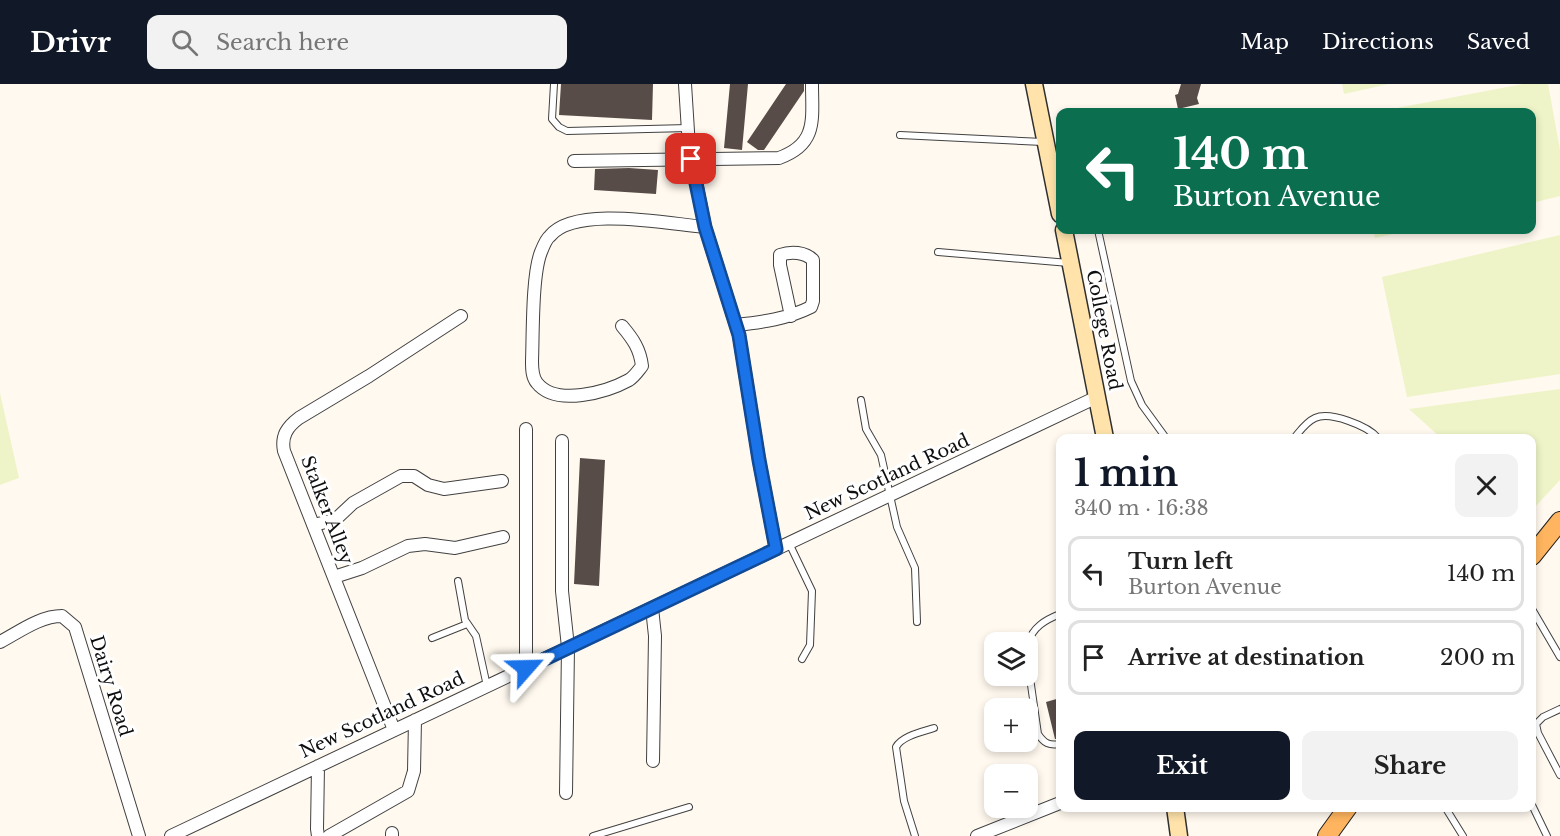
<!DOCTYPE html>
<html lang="en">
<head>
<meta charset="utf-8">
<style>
  body { margin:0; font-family:"Libre Baskerville",serif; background:#f2f2f2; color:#222; height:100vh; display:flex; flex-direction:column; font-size:22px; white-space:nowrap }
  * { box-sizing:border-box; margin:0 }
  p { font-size:20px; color:#767676 }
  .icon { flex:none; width:33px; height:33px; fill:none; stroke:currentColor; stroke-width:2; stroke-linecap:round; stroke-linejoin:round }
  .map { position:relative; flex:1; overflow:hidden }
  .details { position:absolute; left:1056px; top:350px; width:480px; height:378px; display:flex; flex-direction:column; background:#fff; border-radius:12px; box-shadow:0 3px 9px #0003 }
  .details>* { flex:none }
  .top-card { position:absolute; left:1056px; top:24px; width:480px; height:126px; border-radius:12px; box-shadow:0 3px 9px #0003; background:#0b6e4f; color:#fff; overflow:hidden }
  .tools { position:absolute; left:984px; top:548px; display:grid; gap:12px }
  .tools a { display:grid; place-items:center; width:54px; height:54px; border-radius:12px; background:#fff; box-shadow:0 3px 9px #0003; font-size:30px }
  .pin { position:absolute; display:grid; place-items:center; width:51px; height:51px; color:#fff; margin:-26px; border-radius:12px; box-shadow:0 3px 9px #0006 }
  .me { position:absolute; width:66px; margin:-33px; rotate:65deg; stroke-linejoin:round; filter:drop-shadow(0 0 4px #0008) }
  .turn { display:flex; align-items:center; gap:21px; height:126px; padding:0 18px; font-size:27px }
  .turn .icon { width:78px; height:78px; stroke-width:2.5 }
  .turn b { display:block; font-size:42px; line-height:51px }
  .round { display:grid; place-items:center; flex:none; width:63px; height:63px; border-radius:12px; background:#f2f2f2 }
  .headline { display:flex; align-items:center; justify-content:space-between; height:102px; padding:0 18px }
  h1 { font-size:36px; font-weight:700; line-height:45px; color:#111827 }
  .cta { display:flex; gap:12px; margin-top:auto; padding:12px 18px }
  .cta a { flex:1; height:69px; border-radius:12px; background:#111827; color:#fff; font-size:24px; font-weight:700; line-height:69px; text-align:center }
  .cta a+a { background:#f2f2f2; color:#222 }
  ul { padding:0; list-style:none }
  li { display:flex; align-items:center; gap:18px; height:75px; margin:0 12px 9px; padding:0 6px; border:3px solid #e0e0e0; border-radius:12px }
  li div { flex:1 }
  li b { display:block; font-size:22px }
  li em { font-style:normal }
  header { display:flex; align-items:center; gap:36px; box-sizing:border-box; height:84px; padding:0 30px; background:#111827; color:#fff }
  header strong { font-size:28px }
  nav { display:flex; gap:33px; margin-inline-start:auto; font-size:21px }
  .search { width:420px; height:54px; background:#f2f2f2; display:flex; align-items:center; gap:15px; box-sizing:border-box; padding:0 21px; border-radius:12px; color:#767676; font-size:22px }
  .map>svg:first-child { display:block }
</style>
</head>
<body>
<header>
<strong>Drivr</strong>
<div class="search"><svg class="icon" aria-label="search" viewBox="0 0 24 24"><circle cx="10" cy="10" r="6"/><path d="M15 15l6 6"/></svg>Search here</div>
<nav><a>Map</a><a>Directions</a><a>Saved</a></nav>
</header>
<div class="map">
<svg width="1560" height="752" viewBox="0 0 1560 752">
  <rect width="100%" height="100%" fill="#fff9ef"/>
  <path fill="#eef4c7" d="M1342 0H1389L1344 10Z
    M1523 0H1548L1560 66V112L1532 119V28H1376Z
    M1373 146H1411L1375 154Z
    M1560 151V290L1407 313 1382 193Z
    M1560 305V396L1532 426V354H1441L1409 325Z
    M0 309 19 394 0 401Z"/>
  <path fill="#584c49" d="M561 0H653L652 36 559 31Z
    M730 0H748L742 66 724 64Z
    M786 0H804V7L764 66H758L747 58Z
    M1181 0H1201L1197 14 1199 20 1178 25 1175 11 1178 10Z
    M629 84 658 86 656 110 594 106 595 85Z
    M580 374 605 376 599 502 574 500Z
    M1060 614V655H1055L1046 618Z"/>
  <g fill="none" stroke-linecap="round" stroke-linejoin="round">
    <defs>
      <path id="lane" d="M554 0 552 35 559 43 567 47 688 44
        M900 51 1043 58
        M1098 146 1131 297 1142 321 1166 354
        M938 168 1069 179
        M861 316 866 345 881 371 897 443 915 484 917 538
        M1294 354C1300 347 1306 338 1315 334 1330 327 1368 342 1378 354
        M789 459 812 507 810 561 802 575
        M458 497 465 536 476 552 487 602
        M1532 525 1560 573
        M432 554 467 540
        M1028 559C1033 543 1045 536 1060 530
        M1028 580 1038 650C1044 659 1049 662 1060 660
        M1560 625 1543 633 1536 640 1538 649 1560 691
        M1532 721 1547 752
        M1445 723 1463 752
        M593 752 689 723
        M915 752 904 717 896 663C902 652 922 648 934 644"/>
      <path id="street" d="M685 0 689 63 705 143 739 251 759 376 776 465
        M574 77 779 74C818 60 812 35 812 0
        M736 241C763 238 787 235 811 223L813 217V176C805 168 791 167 780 171V181L791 232
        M622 242C633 255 640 265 642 282 638 287 634 293 629 296 607 308 556 323 537 299 532 293 532 285 532 277 533 250 532 190 541 168 543 163 546 155 550 152 575 121 669 140 705 143
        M562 357V507L568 563 566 709
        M313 441 335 436 353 419 401 392H414L428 401 444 405 502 397
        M334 493 362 484 408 462 425 460 455 464 503 453
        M652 524 655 552 653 677
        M0 558C19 548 40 532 62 532L75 543 139 752
        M526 584V345
        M394 646 284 367C281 352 287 343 299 334L369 292 461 232
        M318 682 317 745 318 752
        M392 749V752
        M171 752 1097 313
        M329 752 408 707 414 687 415 636
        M977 752 1060 719"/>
      <path id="secondary" d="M1034 0 1060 130
        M1064 146 1105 354
        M1175 723 1179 752"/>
      <path id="primary" d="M1532 472 1560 437
        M1327 752 1348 723"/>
    </defs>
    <use href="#lane" stroke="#414141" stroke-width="8"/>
    <use href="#street" stroke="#414141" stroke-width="14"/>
    <use href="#secondary" stroke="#303030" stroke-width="19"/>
    <use href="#primary" stroke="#1f1f1f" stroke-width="20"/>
    <use href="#lane" stroke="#fff" stroke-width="6"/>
    <use href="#street" stroke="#fff" stroke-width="12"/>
    <use href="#secondary" stroke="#ffe3aa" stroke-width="16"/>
    <use href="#primary" stroke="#ffb55f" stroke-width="18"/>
  </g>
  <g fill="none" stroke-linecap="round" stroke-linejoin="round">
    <defs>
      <path id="route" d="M526 584 776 465 759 376 739 251 705 143 691 75"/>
    </defs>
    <use href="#route" stroke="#114b97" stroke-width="15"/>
    <use href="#route" stroke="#1a73e8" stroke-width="10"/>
  </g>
  <g text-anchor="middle" stroke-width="6" stroke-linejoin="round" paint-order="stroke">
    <g font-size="18" fill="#0e0e0e" stroke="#fff">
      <text transform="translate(1104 246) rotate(79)" y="6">College Road</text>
      <text transform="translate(887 393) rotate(-25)" y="6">New Scotland Road</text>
      <text transform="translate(327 426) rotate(69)" y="6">Stalker Alley</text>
      <text transform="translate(111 602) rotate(73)" y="6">Dairy Road</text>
      <text transform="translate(382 631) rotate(-25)" y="6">New Scotland Road</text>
    </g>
  </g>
</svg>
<div class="tools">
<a><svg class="icon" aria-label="layers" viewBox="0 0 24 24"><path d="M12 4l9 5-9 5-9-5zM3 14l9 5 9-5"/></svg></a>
<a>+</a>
<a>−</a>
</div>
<div class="pin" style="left:691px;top:75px;background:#d93025"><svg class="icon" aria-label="arrive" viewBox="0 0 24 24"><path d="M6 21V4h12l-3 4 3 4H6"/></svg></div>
<svg class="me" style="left:526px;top:584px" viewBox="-20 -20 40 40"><path d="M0-17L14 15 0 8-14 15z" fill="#1a73e8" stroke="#fff" stroke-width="4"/></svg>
<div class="top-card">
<div class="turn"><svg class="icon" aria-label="left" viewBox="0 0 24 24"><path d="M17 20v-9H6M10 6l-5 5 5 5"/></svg><div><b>140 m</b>Burton Avenue</div></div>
</div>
<section class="details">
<div class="headline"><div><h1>1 min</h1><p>340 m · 16:38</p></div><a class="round"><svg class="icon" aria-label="close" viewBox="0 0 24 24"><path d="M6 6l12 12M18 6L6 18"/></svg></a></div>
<ul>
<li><svg class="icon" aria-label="left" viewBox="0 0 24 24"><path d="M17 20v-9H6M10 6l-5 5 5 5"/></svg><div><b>Turn left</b><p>Burton Avenue</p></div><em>140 m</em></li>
<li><svg class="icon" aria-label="arrive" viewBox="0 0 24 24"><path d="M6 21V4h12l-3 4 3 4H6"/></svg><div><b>Arrive at destination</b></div><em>200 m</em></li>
</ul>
<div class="cta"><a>Exit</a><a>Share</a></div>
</section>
</div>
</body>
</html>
